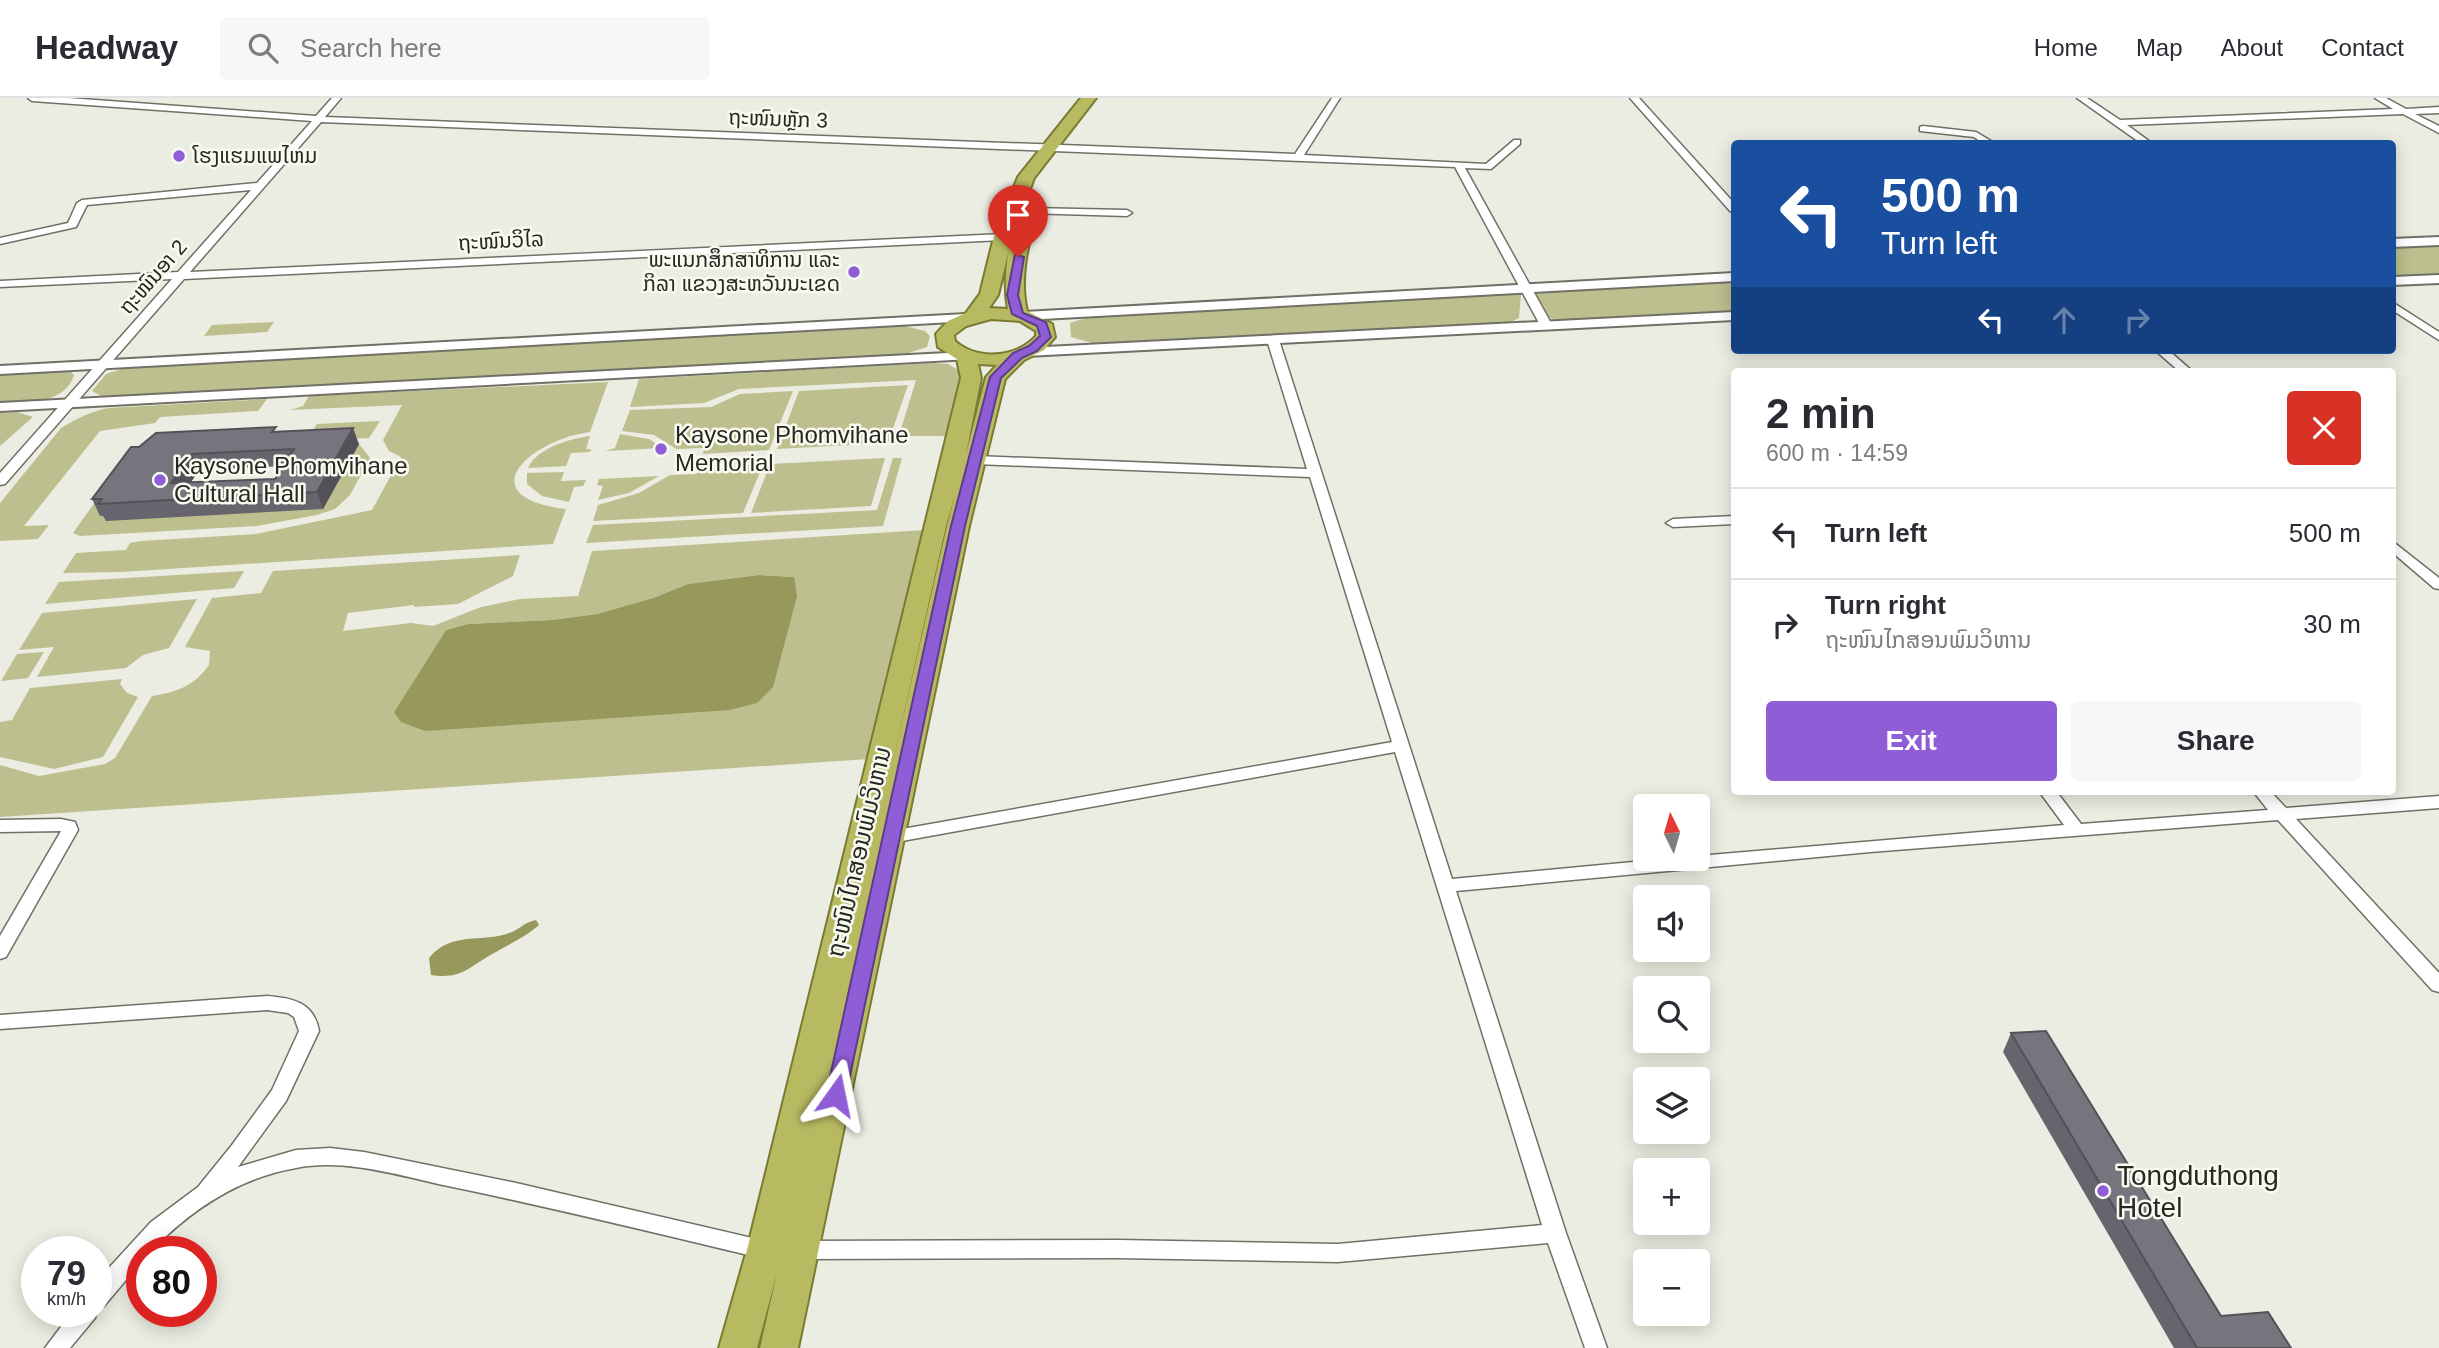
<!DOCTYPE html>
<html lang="en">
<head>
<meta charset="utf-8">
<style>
  body { margin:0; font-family:Arial,"Noto Sans Lao",sans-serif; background:#f7f7f7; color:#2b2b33; height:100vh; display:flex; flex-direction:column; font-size:26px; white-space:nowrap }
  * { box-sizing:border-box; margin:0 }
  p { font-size:23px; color:#7c7c81 }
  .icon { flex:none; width:38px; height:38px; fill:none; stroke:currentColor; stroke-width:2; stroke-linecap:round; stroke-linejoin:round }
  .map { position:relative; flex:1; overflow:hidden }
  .sheet { position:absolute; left:1731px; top:270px; width:665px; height:427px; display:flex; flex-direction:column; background:#fff; border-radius:7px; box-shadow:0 4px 18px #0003 }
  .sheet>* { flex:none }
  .hud { position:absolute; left:1731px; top:42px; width:665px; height:214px; border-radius:7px; box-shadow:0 4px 18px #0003; background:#1a4fa0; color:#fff; overflow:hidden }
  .needle { width:46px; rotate:355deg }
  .tools { position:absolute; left:1633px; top:696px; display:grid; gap:14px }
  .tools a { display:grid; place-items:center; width:77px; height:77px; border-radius:7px; background:#fff; box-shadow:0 4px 18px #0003; font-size:35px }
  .speed { position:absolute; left:21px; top:1138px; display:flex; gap:14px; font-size:35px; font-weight:700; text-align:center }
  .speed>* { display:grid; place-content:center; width:91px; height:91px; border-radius:50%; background:#fff; box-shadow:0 4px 18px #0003; line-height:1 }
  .speed small { font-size:18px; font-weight:400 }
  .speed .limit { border:10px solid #d22; background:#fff; color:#111 }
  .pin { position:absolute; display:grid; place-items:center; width:60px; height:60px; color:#fff; margin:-72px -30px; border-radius:50% 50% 50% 0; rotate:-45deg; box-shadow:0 0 7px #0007 }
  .pin .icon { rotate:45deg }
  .me { position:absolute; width:77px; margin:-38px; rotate:12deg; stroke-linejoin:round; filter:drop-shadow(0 0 5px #0008) }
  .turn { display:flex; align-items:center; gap:24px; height:147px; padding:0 35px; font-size:32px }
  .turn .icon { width:91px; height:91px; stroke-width:2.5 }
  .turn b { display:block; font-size:49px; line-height:60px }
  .lanes { display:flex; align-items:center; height:66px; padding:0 35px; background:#0003; justify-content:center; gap:35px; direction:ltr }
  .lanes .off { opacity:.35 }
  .round { display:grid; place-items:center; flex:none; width:74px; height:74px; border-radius:7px; background:#f7f7f7 }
  .headline { display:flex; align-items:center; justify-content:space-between; height:119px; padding:0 35px }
  h1 { font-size:42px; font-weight:600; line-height:52px }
  .action { display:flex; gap:14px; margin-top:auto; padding:14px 35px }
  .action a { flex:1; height:80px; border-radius:7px; background:#8f5dd6; color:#fff; font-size:28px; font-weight:600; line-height:80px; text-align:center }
  .action a+a { background:#f7f7f7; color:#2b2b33 }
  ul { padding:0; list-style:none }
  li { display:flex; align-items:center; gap:21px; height:91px; padding:0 35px; border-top:2px solid #e1e1e2 }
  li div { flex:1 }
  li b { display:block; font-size:26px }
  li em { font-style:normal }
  header { display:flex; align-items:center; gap:42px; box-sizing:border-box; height:98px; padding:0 35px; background:#fff; border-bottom:2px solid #e1e1e2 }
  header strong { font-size:33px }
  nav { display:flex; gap:38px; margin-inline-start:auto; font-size:24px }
  .search { width:490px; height:63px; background:#f7f7f7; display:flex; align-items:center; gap:18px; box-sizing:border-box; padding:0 24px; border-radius:7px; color:#7c7c81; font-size:26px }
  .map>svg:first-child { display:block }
</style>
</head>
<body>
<header>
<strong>Headway</strong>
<div class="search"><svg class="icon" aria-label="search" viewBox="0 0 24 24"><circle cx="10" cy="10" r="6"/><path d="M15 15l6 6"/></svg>Search here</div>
<nav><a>Home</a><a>Map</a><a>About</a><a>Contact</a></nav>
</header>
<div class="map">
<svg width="2439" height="1250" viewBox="0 0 2439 1250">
  <rect width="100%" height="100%" fill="#ecede2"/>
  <path fill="#bdbf8e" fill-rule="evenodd" d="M2439 147V178L2392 181V149Z
    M1734 182V215L1559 223 1550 220 1534 196 1542 192Z
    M1515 195 1521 197 1519 220 1509 225 1092 245 1071 239 1070 225 1089 219Z
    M274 224 267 234 204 238 212 227Z
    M904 228 925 233 930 238 927 249 899 258 105 300 92 293 106 276 131 268Z
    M933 265 948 266 962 274 947 338H909L907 344H897L916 282 739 291 704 305 630 309 639 281Z
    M59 272 70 273 74 277C66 306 24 305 0 306V275Z
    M608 284 590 334C529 342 468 399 566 411L553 446 122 474 63 475 76 455 126 452 130 445 141 443 256 436 372 412 401 359 389 353 383 342 402 307 290 312 303 308 309 298Z
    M908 287 888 345 777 351 799 293Z
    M793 293 769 352 703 356 704 350 676 351 654 337 622 333 630 312 711 309 740 296Z
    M267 301 258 313 160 319 155 325 100 333 24 428 49 427 38 441 0 443V405L61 330C76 321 91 313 109 310Z
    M17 314 33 319 0 348V315Z
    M380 323 369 340 306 343 317 326Z
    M620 336 649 341 662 350 605 353 615 350Z
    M590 338 586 351H591L590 354 571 355 566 368 528 370C538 349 570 341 590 338Z
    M359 346 370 360 350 397 335 411 317 417 257 428 80 438 73 435 124 363 110 417H188Z
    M885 360 871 408 751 415 770 366Z
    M893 360H902L883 428 586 445 593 427 877 412Z
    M763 367 743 415 593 423 598 407 639 395 670 377 697 376 699 369Z
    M564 374 561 383 586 382 583 388 574 389 569 404 542 398 527 386V375Z
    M659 378 629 395 598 402 603 388 597 387 599 381Z
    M925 432 869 661 0 719V667L39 678 105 666 115 660 152 598C177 594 194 588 209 567L210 553 185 549 212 500 261 495 273 473 520 457 513 478 458 506 414 509V507L348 515 343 533 411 525 433 528 481 509 520 501 578 498 592 453ZM759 477 794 479 394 614 446 532 468 526 552 522 597 516 653 500 688 486Z
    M244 473 234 490 45 506 59 484Z
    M197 501 169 550 143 557 126 570 37 579 54 549 19 552 42 515Z
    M44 554 28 580 1 583 17 556Z
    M122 581 120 586 127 595 138 599 103 659 54 671 0 659V624L12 622 30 590Z"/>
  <path fill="#97985b" d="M759 477 794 479 797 498 773 589 757 605 730 612 425 633 401 624 394 614 446 532 468 526 552 522 597 516 653 500 688 486Z
    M536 822 539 827C523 841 505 848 487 859 466 872 459 881 431 877L429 860C452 832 484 846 512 834 521 830 525 824 536 822Z"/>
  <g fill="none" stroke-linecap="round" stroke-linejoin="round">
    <defs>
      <path id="minor" d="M28 0H68L316 18 332 0H341L325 19 1295 56 1332 0H1340L1304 57 1486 66 1514 42H1520V46L1491 71 1465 70 1552 227 1546 230 1540 227 1455 69 321 24 190 174 1003 136 1008 139 1003 142 184 181 5 386 0 387V375L172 181 0 189V183L178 174 251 92 87 107 76 129 0 146V140L68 125 77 105 82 102 257 85 312 23 32 3Z
        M1630 0H1639L1734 105V114L1730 113Z
        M2077 0H2087L2120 22 2393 11 2375 0H2386L2406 11 2439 9V15L2415 16 2439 28V35L2403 16 2127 27 2153 46H2142Z
        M1923 28 1976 34 1996 46H1984L1974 39 1920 33V29Z
        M1030 110 1127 112 1132 115 1127 118 1026 115V111Z
        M2392 204 2439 234V242L2392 212Z
        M1273 239 1279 242 1452 781 1665 761H1698V758L2064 727 2039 693H2056L2081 726 2268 712 2253 693H2270L2286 710 2439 698V710L2296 721 2439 875V894L2432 892 2278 722 1870 754 1456 793 1566 1135 1607 1250H1585L1548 1145 1338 1164 1118 1160 802 1161 794 1159 791 1152 794 1145 802 1143 1118 1142 1338 1146 1542 1127 1395 654 891 745 885 743 882 739 885 735 891 733 1392 644 1310 379 976 366 970 362 976 358 1307 371 1267 242Z
        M2155 252H2168L2192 273H2179Z
        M1734 418V426L1673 429 1666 425 1673 421Z
        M2392 443 2439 480V491L2434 490 2392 454Z
        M61 721 75 724 78 732 6 859 0 861V838L61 733 0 734V722Z
        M267 898C292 900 314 904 319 933L286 1003 238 1069 296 1052 330 1050 364 1054 516 1085 765 1143 773 1145 776 1152 773 1159 765 1161C660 1136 554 1110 448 1088 400 1078 346 1060 296 1070 238 1080 191 1112 151 1153H142V1163L104 1208 97 1211 95 1220 70 1250H45L73 1213H96V1184L151 1124 198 1089 232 1047 272 992 299 933 294 919 288 915 267 912 0 931V917Z"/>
      <path id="tertiary" d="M2439 139V147L2392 149V141Z
        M1734 175V183L1024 222 1017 218 1024 214Z
        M2439 177V185L2392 187V179Z
        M1734 214V222L1026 258 1019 254 1026 250Z
        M966 216 971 217V223L0 276V268Z
        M966 254 973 258 971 261 0 313V305Z"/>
      <path id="trunk" d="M1081 0H1096L1034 80 1012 139 998 197 989 210 1008 211C1002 180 1008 136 1024 108H1036L1038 112C1028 145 1019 179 1027 213L1052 226 1055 239 1044 252 1024 262 1005 281 969 428 798 1250H760L777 1175 757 1250H719L747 1152 961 280 957 261 938 249 936 236 948 223 966 215 980 196 994 139 1018 79ZM991 221 1020 223 1036 233V238C1016 260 977 263 955 243L954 237 966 228ZM978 266 997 267 986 279 966 356 981 280ZM956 393 947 428 889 681 946 428Z"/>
    </defs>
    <use href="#minor" stroke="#707067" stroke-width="3"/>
    <use href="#tertiary" stroke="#707067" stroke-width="4"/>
    <use href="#trunk" stroke="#7a7b33" stroke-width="4"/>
    <use href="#minor" fill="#fff" fill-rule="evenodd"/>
    <use href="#tertiary" fill="#fff" fill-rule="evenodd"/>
    <use href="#trunk" fill="#b8ba62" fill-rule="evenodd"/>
  </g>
  <path fill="#66646c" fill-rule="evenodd" d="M278 334 359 346 323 411 106 423 103 418H100L92 401 139 349ZM283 368 275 381 191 384 199 372Z
    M2011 935 2221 1218 2291 1250H2174L2003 954Z"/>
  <path fill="#535158" d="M353 330 359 346 323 411 317 394Z
    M192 356 199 372 179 402 171 385Z"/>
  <path fill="#77747d" stroke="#535158" stroke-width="2" fill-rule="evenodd" d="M276 329 272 334 353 330 317 394 98 406 102 401H92L131 349H139L156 335ZM294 351 275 381 171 385 192 356Z
    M2046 933 2221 1218 2268 1214 2291 1250H2197L2011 935Z"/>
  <path fill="#8f5dd6" stroke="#5d3c8b" stroke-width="2" d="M1015 156 1024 159 1018 197 1023 215 1046 224 1051 239 1037 253 1022 260 1001 280 965 428 846 997 843 1003H828L826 997 951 428 990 279 1013 255 1029 248 1040 238 1037 228 1012 216 1007 197Z"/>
  <g fill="#8f5dd6" stroke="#f9faef" stroke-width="2.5">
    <circle cx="179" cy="58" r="7"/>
    <circle cx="854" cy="174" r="7"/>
    <circle cx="661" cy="351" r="7"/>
    <circle cx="160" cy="382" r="7"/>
    <circle cx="2103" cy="1093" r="7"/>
  </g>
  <g text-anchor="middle" stroke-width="5" stroke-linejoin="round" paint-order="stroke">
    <g font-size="21" fill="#272824" stroke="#f9faef">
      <text transform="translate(778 21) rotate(2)" y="7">ຖະໜົນຫຼັກ 3</text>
      <text transform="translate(501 143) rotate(-3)" y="7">ຖະໜົນວິໄລ</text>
      <text transform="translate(153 179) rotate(-49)" y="7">ຖະໜົນອາ 2</text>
    </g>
    <g font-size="21" fill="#272824" stroke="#f9faef" text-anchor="start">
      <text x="193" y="65">ໂຮງແຮມແພໄຫມ</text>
      <text x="840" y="169" text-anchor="end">ພະແນກສຶກສາທິການ ແລະ<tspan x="840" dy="24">ກິລາ ແຂວງສະຫວັນນະເຂດ</tspan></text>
    </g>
    <g font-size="24" fill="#272824" stroke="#f9faef" text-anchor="start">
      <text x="675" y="345">Kaysone Phomvihane<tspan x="675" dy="28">Memorial</tspan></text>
      <text x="174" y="376">Kaysone Phomvihane<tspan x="174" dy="28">Cultural Hall</tspan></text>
    </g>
    <g font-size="24" fill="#272824" stroke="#f9faef">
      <text transform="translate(859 754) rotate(-77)" y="8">ຖະໜົນໄກສອນພົມວິຫານ</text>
    </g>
    <g font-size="28" fill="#272824" stroke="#f9faef" text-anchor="start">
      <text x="2117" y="1087">Tongduthong<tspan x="2117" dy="32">Hotel</tspan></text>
    </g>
  </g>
</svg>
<div class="tools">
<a><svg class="needle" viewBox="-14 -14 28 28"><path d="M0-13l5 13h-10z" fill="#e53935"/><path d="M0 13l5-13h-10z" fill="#7c7c81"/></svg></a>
<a><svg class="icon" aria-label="sound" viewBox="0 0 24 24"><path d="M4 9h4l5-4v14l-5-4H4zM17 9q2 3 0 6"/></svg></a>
<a><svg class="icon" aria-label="search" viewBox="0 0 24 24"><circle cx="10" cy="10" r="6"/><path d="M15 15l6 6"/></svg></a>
<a><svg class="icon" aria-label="layers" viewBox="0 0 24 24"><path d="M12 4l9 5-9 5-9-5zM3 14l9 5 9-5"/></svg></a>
<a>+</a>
<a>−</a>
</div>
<div class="speed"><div>79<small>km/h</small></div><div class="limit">80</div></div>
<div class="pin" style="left:1018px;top:159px;background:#d93025"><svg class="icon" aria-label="arrive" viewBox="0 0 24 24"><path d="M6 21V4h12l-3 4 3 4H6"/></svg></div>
<svg class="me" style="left:836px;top:997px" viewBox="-20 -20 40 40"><path d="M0-17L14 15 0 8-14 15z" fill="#8f5dd6" stroke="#fff" stroke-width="4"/></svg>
<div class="hud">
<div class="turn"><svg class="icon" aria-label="left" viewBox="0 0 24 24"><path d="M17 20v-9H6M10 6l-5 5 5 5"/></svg><div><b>500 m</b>Turn left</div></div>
<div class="lanes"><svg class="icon" aria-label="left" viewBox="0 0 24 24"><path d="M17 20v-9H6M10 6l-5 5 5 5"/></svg><svg class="icon off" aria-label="ahead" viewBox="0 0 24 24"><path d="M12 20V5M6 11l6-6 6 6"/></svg><svg class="icon off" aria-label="right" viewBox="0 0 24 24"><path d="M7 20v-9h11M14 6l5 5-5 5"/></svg></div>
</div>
<section class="sheet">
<div class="headline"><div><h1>2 min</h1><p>600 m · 14:59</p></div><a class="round" style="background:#d93025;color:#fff"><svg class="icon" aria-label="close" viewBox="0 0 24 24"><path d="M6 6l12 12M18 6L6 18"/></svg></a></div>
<ul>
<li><svg class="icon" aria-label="left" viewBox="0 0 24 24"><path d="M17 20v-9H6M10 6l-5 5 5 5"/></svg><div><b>Turn left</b></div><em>500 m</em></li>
<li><svg class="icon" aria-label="right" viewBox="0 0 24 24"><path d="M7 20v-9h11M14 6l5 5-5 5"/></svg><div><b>Turn right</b><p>ຖະໜົນໄກສອນພົມວິຫານ</p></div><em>30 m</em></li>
</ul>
<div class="action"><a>Exit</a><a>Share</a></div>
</section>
</div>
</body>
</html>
